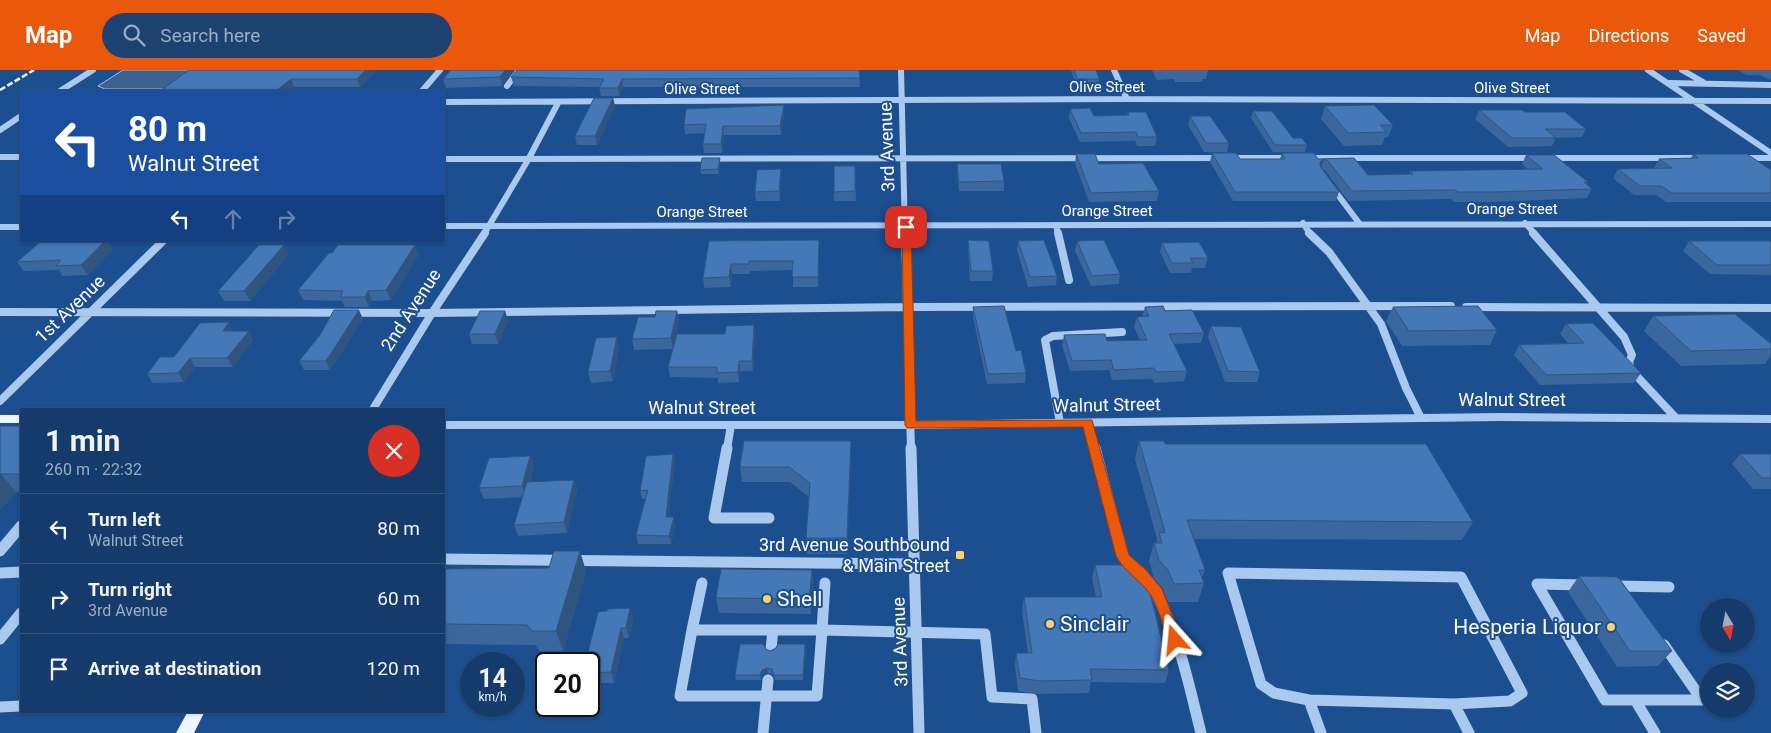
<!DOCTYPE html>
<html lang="en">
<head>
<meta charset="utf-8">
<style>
  body { margin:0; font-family:Roboto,sans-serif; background:#1d4271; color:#f1f3f6; height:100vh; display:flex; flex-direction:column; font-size:19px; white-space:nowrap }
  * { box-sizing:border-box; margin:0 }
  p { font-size:16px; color:#9dadc1 }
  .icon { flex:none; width:28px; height:28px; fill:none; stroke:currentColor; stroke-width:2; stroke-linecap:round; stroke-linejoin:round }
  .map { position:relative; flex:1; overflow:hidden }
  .drawer { position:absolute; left:20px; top:338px; width:425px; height:305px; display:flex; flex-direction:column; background:#143b6b; border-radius:0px; box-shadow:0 1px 4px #0004,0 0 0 1px #33557e }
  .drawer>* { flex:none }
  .banner { position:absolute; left:20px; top:20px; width:425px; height:152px; border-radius:0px; box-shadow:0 1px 4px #0004,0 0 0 1px #33557e; background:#1a4fa0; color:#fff; overflow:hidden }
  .needle { width:32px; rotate:170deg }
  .fabs { position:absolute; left:1700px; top:528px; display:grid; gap:10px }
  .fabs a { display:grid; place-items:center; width:55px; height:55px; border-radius:50%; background:#143b6b; box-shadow:0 1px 4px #0004,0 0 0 1px #33557e; font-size:25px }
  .speed { position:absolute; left:460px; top:582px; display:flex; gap:10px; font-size:25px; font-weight:700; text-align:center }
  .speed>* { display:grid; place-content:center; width:65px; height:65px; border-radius:50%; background:#143b6b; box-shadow:0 1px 4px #0004,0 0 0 1px #33557e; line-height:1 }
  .speed small { font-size:12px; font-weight:400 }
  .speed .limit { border:2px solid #111; border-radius:8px; background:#fff; color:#111 }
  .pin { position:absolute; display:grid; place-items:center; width:42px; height:42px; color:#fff; margin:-21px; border-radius:10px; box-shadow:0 2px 8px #0006 }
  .me { position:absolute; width:55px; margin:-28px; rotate:342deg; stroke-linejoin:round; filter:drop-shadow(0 0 4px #0008) }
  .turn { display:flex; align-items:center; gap:18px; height:105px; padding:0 25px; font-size:22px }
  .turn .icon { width:65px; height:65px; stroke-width:2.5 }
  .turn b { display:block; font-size:35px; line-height:42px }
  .lanes { display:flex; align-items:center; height:48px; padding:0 25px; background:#0003; justify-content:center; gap:25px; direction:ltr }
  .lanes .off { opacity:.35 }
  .round { display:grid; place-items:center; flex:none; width:52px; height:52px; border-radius:26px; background:#1d4271 }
  .headline { display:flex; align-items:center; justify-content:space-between; height:85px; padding:0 25px }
  h1 { font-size:30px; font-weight:700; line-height:38px }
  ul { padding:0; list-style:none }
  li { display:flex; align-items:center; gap:15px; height:70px; padding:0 25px; border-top:1px solid #33557e }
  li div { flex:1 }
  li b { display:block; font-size:19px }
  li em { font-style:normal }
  header { display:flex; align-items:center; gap:30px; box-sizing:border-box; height:70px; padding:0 25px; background:#ea580c; color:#fff }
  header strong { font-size:24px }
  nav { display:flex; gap:28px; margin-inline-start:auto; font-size:18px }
  .search { width:350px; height:45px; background:#1d4271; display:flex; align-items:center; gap:12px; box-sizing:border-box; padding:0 18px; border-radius:28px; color:#9dadc1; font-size:19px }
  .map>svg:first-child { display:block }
</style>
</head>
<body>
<header>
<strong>Map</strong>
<div class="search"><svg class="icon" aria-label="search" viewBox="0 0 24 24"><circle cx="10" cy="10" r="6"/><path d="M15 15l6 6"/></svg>Search here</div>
<nav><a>Map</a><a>Directions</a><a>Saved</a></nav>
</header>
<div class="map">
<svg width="1771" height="663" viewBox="0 0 1771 663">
  <rect width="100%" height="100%" fill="#1b4f8f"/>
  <path fill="#3c6290" stroke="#9cc4f0" d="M123 0H194L167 19H105L98 16Z"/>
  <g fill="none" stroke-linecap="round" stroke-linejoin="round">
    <path stroke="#a9c9ee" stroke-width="6" d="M901 0 905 164
      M1114 0 1127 29
      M1648 0 1771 83
      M1682 0 1703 12
      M1669 13 1771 15
      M507 16 519 0
      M60 21 93 0
      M422 21 440 0
      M444 32 1127 29 1771 31
      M0 60 21 46
      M0 87H21
      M1306 88H1703
      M1744 88H1771
      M444 89 1291 88
      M1332 117 1359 153
      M1303 153 1310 164
      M1525 153 1535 164
      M1056 155 1058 164
      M444 156C886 157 1329 153 1771 154
      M0 157H21
      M484 164 528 90 558 33"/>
    <path stroke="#a9c9ee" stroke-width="8" d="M905 163 911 379
      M1058 163 1069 210
      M1309 163 1329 182 1381 254 1406 318 1421 348
      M1533 163 1624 267 1632 285 1629 292 1631 300 1676 348
      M1466 237 1771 238
      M0 242 432 243 908 237 1451 236
      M0 331 163 171
      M373 339 432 243 485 163
      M1060 353 1045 270 1053 266 1122 262
      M1088 353 1095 379
      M444 355H911L1500 347 1771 349
      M727 379 731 355"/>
    <path stroke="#a9c9ee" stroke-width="11" d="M727 378 714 448H769
      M911 378 919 663
      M1095 378 1123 486 1128 494 1138 501
      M0 481 21 456
      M444 489 914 494
      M0 503 21 502
      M1149 512C1178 557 1188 612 1201 663
      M1584 515 1537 514 1605 630H1702L1664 575
      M1615 516 1669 517
      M692 560H822L817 626H680Z
      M692 560 702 513
      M822 560 985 564 992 627 1032 629 1036 663
      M822 560 825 513
      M0 569 21 543
      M771 579 773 560
      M1309 630 1274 623 1261 614 1228 503 1461 507 1522 623 1510 631 1454 634
      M1635 630 1655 663
      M0 637 21 636
      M763 663 768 610
      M1321 663 1309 630 1454 634 1469 663"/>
    <path fill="#f0f6ff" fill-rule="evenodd" d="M0 345H21V353H0Z
      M188 641H205L194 663H176Z"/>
    <path stroke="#fff" stroke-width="2.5" stroke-dasharray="6 2.5" stroke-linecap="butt" d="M0 20 34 0"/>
  </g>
  <path fill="#3a679d" d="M377 0 360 17H294L160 21Z
    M451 0H513L502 16 446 18 443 9Z
    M859 0 860 17H623L619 26H601L599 17 514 16 511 7Z
    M1071 0H1096L1099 9 1098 17H1076Z
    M1152 0H1208L1206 9H1202V12H1175L1174 9 1157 10Z
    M1738 0H1771V10L1760 5H1746Z
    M613 28 615 36 597 75H577L575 66Z
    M784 35V44L781 65H724L722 83H704L703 74 705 63 685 64 684 55Z
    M1325 36 1393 55 1388 67H1385L1382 75 1344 76 1321 49Z
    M1070 39 1094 46 1127 45 1128 42 1157 67 1155 76H1137L1135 71 1080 72 1069 48Z
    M1479 40 1525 42 1586 59 1582 67 1556 68 1552 76 1508 77 1475 49Z
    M1253 41 1293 68 1307 75 1305 82H1273L1251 48Z
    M1190 46 1229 73 1227 82H1204L1188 55Z
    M1212 83 1240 89H1280L1282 83 1318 89 1354 88 1368 105 1409 104 1410 101 1528 100 1522 94 1526 85 1588 112 1587 115 1592 119 1587 128 1491 132H1454L1451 129 1348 131 1325 100 1321 98 1339 122 1336 131H1233L1210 92Z
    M1076 84 1159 121 1157 131 1089 132 1075 93Z
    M1693 84 1771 100V132H1666L1656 125H1634L1613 108 1618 99 1655 98H1654L1659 89 1691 88Z
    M720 88V93L719 104H701L700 100Z
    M957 94 1004 111V121H959L957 103Z
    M855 96 856 131H834V122Z
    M781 109 780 131H756L755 122Z
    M819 170V180L818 217H793V200L750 201V204H732L731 217 704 218 703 208 709 171Z
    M968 170 993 201 992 211H970L968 180Z
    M1018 171 1057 206 1056 215 1028 217 1017 180Z
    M1077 171 1120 204 1119 214 1091 216 1075 181Z
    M1689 171H1771V205L1710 204 1683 181Z
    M1162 173 1208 188 1205 198H1192L1191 203H1170L1160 182Z
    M415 175 419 184 391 230 372 231 369 237H345L342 231 303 230 298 220Z
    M113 179 88 205 62 206 59 200 24 201 17 192Z
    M289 184 250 231H224L218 221Z
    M973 237 1016 281 1026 303 1025 313 987 314 973 247Z
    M1145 237 1165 241 1204 263 1201 273 1174 274 1187 301 1184 311 1154 313 1152 309 1112 310 1109 300 1070 301 1062 275 1064 265 1107 271 1140 270 1134 257 1137 247H1142Z
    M1393 237 1497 260 1490 275 1402 276 1386 251Z
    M505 241 508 251 498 274H472L469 264Z
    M677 241 679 251 673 278 725 264 754 255 755 265 753 301H740L739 312 718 313V308L670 307 668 297 673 279 634 280 632 269Z
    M1653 246 1771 274V285L1765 294 1681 296 1644 261Z
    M363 249 330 300H304L299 291Z
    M1566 254 1641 303 1634 313 1540 315 1514 285 1519 275 1568 273 1560 264Z
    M1211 256 1260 302 1257 312H1225L1208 267Z
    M234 261H249L253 270 233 297H195L184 312 153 313 147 304 174 287Z
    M617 267 619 277 613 311 591 313 588 302Z
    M0 356H21V422H16L0 440Z
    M851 371V387L847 484H807L806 468 809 427 790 412H742L740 397Z
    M1139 371 1165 374 1473 452 1462 470 1194 469 1205 500 1202 507 1204 513 1198 532H1168L1163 519 1154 508 1149 491 1154 473H1156L1157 469 1135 389Z
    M673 384 675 393 668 447 675 456 671 474H638L636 465 645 429H642L640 421Z
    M1740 384H1771V419H1753L1732 394Z
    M530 386 534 396 530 412 574 410 577 420 567 463 518 466 514 455 523 427 484 429 479 418Z
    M1095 495 1157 519 1153 532 1169 600 1165 613 1091 612 1089 623 1037 624 1018 621 1015 596 1016 583H1028L1022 541 1024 527H1096L1092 508Z
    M444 499 586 501 563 581H540L535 575 444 574Z
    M812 500 813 516 811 544 719 543 716 528Z
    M1579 506 1672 581 1658 596 1617 597 1568 522Z
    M630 538 633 549 629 568H624L614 613H589V594L607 541Z
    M805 574 806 579 803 610H775L773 604 768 603 762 605 761 610H736L735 605 766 579 770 581Z"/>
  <path fill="#305480" d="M366 0H377L360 17 357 9Z
    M505 0H513L502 16 500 7Z
    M291 9 294 17 289 21H276Z
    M622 9 623 17 619 26 618 18Z
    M613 28 615 36 597 75 595 66Z
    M784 35V44L781 65 780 56Z
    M723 56 724 65 722 83 721 74Z
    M720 88V93L719 104 718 99Z
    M1324 89 1321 98 1317 101 1320 92Z
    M781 99V109L780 131 779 121Z
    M105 171H108L113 179 88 205 81 195Z
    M284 175 289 184 250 231 244 221Z
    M415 175 419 184 391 230 386 220Z
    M731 194 732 204 731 217 729 207Z
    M368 221 372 231 369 237 365 227Z
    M359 240 363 249 330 300 326 291Z
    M505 241 508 251 498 274 495 264Z
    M677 241 679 251 673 279 671 268Z
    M229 252 234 261H223Z
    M754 255 755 265 753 301 752 291Z
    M249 261 253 270 233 297 227 288Z
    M617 267 619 277 613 311 610 301Z
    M190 288 195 297 184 312 178 303Z
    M739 291 740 301 739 312 738 302Z
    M851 371V387L847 484V468Z
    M673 384 675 393 667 456 666 447Z
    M530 386 534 396 526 427 522 416Z
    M0 404H1L16 422 0 440Z
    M574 410 577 420 567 463 564 452Z
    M674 447 675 456 671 474 669 466Z
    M580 481 586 501 563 581 556 561Z
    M812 500 813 516 811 544 809 529Z
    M630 538 633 549 629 568 626 558Z
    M621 558 624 568 614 613 611 602Z
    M805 574 806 579 803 610V605Z
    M767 598 768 603 762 605 761 610 760 605 762 600Z"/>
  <path fill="#4478b7" stroke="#305480" d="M189 0H366L357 9H291L276 21H160Z
    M451 0H505L500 7 443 9Z
    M517 0H859L860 8 622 9 618 18H599L604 9 511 7Z
    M1074 0H1096L1099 9H1077Z
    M594 28H613L595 66H575Z
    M784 35 780 56H723L721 74H703L706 54 684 55 686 39Z
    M1374 35 1393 55H1380L1387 62 1348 63 1325 36Z
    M1090 38 1094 46 1129 45 1128 42H1146L1157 67H1138L1136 62 1081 63 1070 39Z
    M1479 40H1522L1525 42H1565L1586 59H1545L1556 68H1512Z
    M1253 41H1272L1293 68H1302L1307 75H1275Z
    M1190 46H1210L1229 73H1206Z
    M1212 83H1236L1240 89H1285L1282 83H1314L1318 89 1354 88 1368 105 1413 104 1410 101 1543 99 1526 85H1554L1588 112H1584L1592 119 1495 122H1458L1455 120 1352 121 1328 91 1324 89 1320 92V96L1339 122H1235Z
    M1076 84H1095L1099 94 1143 93 1159 121 1091 123Z
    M1693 84H1747L1771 100V123H1672L1661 116H1640L1618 99 1672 98 1659 89 1698 88Z
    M702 88H720L718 99 700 100Z
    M957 94H1001L1004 111 959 112Z
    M834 96H855V121L834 122Z
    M781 99 779 121 755 122 757 100Z
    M819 170 818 207H792L793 191H749V194H731L729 207 703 208 709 171Z
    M968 170 989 171 993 201H971Z
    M1044 170 1057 206 1030 207 1018 171Z
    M1104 170 1120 204 1092 206 1077 171Z
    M55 171H105L81 195 56 196 61 190 17 192 40 172Z
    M1689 171H1771V195H1717Z
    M1199 172 1208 188H1190L1193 193H1172L1162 173Z
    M259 175H284L244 221H218Z
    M338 175H415L386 220 368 221 365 227H340L343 221 298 220 329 183H332Z
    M1004 236 1016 281 1021 280 1026 303 988 304 973 237Z
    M1163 236 1165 241 1192 240 1204 263 1169 264 1187 301 1156 302 1154 298 1114 300 1111 290 1072 291 1064 265 1105 264 1107 271 1147 270 1137 247 1149 246 1145 237Z
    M1478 236 1497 260 1409 261 1393 237Z
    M334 240H359L326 291H299L320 265Z
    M480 241H505L495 264H469Z
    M656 241H677L671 268 632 269 638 247H655Z
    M1735 244 1771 274V279L1691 281 1653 246Z
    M229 252 223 261H249L227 288H190L178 303 147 304 160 287H174L200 253Z
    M1593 253 1641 303 1546 305 1519 275 1584 273 1566 254Z
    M754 255 752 291H739L738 302 717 303V297H668L677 264H725L726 256Z
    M1211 256 1241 257 1260 302 1228 301Z
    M617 267 610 301 588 302 596 268Z
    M0 356H21V404H0Z
    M744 371H851L847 468H806L810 413 789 397H740Z
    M1139 371H1164L1165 374H1426L1473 452 1187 450 1205 500H1199L1204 513 1174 514 1168 500 1159 490 1154 473H1162L1159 463 1165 462Z
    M673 384 666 447H674L669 466 636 465 648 420 640 421 646 386Z
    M1740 384H1771V408H1762Z
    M530 386 522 416 479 418 489 388Z
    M574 410 564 452 514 455 527 412Z
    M554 481H580L556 561H532L527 555 444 554V499L549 498Z
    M1095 495H1138L1155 513 1157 519H1149L1169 600 1090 599 1092 610 1039 611 1020 608 1016 583H1032L1024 527H1102Z
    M721 499 812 500 809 529 716 528Z
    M1579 506 1618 507 1672 581H1630Z
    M630 538 626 558H621L611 602 589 603V594H585L598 542 607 541 608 539Z
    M740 574H763L766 579 770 581 776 578 778 574H805L803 605H774L772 599 767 598 762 600 760 605H735Z"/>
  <path fill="#ea580c" stroke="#983908" d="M906 154 911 157 916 351 1092 350 1129 485 1146 500 1162 519 1182 570 1180 575 1175 577 1170 575C1162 559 1160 538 1150 524 1140 510 1124 501 1116 486L1083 357 907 358 905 355 902 157Z"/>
  <g fill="#ffd166" stroke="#1b4f8f" stroke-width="2">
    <rect x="955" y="480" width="10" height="10" rx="2.5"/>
    <circle cx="767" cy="529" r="5"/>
    <circle cx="1050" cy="554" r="5"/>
    <circle cx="1611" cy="557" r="5"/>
  </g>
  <g text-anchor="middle" stroke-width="4" stroke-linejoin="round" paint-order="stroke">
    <g font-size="15" fill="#fff" stroke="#1b4f8f">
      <text x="1107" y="22">Olive Street</text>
      <text x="1512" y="23">Olive Street</text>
      <text x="702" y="24">Olive Street</text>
      <text x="1512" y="144">Orange Street</text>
      <text x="1107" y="146">Orange Street</text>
      <text x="702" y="147">Orange Street</text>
    </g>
    <g font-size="18" fill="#fff" stroke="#1b4f8f">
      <text transform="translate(887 77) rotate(-92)" y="6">3rd Avenue</text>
      <text transform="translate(70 239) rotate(-44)" y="6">1st Avenue</text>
      <text transform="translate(411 240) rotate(-57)" y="6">2nd Avenue</text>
      <text x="1512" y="336">Walnut Street</text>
      <text transform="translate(1107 335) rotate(-1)" y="6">Walnut Street</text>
      <text x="702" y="344">Walnut Street</text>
      <text transform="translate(900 572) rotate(-92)" y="6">3rd Avenue</text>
    </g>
    <g font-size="18" fill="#fff" stroke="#1b4f8f" text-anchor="end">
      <text x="950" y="481">3rd Avenue Southbound<tspan x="950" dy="21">&amp; Main Street</tspan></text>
    </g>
    <g font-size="21" fill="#fff" stroke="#1b4f8f" text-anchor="start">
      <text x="777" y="536">Shell</text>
      <text x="1060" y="561">Sinclair</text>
      <text x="1601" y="564" text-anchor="end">Hesperia Liquor</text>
    </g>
  </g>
</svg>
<div class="fabs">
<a><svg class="needle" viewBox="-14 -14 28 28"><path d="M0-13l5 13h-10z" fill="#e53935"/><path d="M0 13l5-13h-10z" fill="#9dadc1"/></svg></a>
<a><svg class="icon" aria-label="layers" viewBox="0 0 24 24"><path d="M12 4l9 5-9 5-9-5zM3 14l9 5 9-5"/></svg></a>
</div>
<div class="speed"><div>14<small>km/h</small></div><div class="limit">20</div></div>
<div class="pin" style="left:906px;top:157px;background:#d93025"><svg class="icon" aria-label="arrive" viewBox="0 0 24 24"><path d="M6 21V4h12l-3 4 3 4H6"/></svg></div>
<svg class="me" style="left:1175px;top:570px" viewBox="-20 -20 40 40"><path d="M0-17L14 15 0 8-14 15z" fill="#ea580c" stroke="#fff" stroke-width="4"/></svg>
<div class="banner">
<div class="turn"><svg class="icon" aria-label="left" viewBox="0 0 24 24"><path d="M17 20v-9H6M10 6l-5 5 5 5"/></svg><div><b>80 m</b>Walnut Street</div></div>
<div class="lanes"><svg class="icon" aria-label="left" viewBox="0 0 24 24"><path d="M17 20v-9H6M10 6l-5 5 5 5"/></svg><svg class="icon off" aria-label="ahead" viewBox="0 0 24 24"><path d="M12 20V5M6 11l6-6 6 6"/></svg><svg class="icon off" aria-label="right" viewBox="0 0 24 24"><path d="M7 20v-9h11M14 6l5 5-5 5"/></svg></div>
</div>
<section class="drawer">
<div class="headline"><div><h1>1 min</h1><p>260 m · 22:32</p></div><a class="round" style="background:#d93025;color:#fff"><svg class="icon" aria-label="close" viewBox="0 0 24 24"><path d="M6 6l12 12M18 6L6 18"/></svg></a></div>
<ul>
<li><svg class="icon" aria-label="left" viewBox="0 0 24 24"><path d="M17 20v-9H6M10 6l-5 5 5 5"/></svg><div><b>Turn left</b><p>Walnut Street</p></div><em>80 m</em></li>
<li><svg class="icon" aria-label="right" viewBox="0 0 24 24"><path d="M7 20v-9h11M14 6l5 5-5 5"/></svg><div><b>Turn right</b><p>3rd Avenue</p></div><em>60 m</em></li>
<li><svg class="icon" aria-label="arrive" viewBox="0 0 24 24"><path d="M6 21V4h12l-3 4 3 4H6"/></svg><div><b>Arrive at destination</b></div><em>120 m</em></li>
</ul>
</section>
</div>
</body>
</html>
